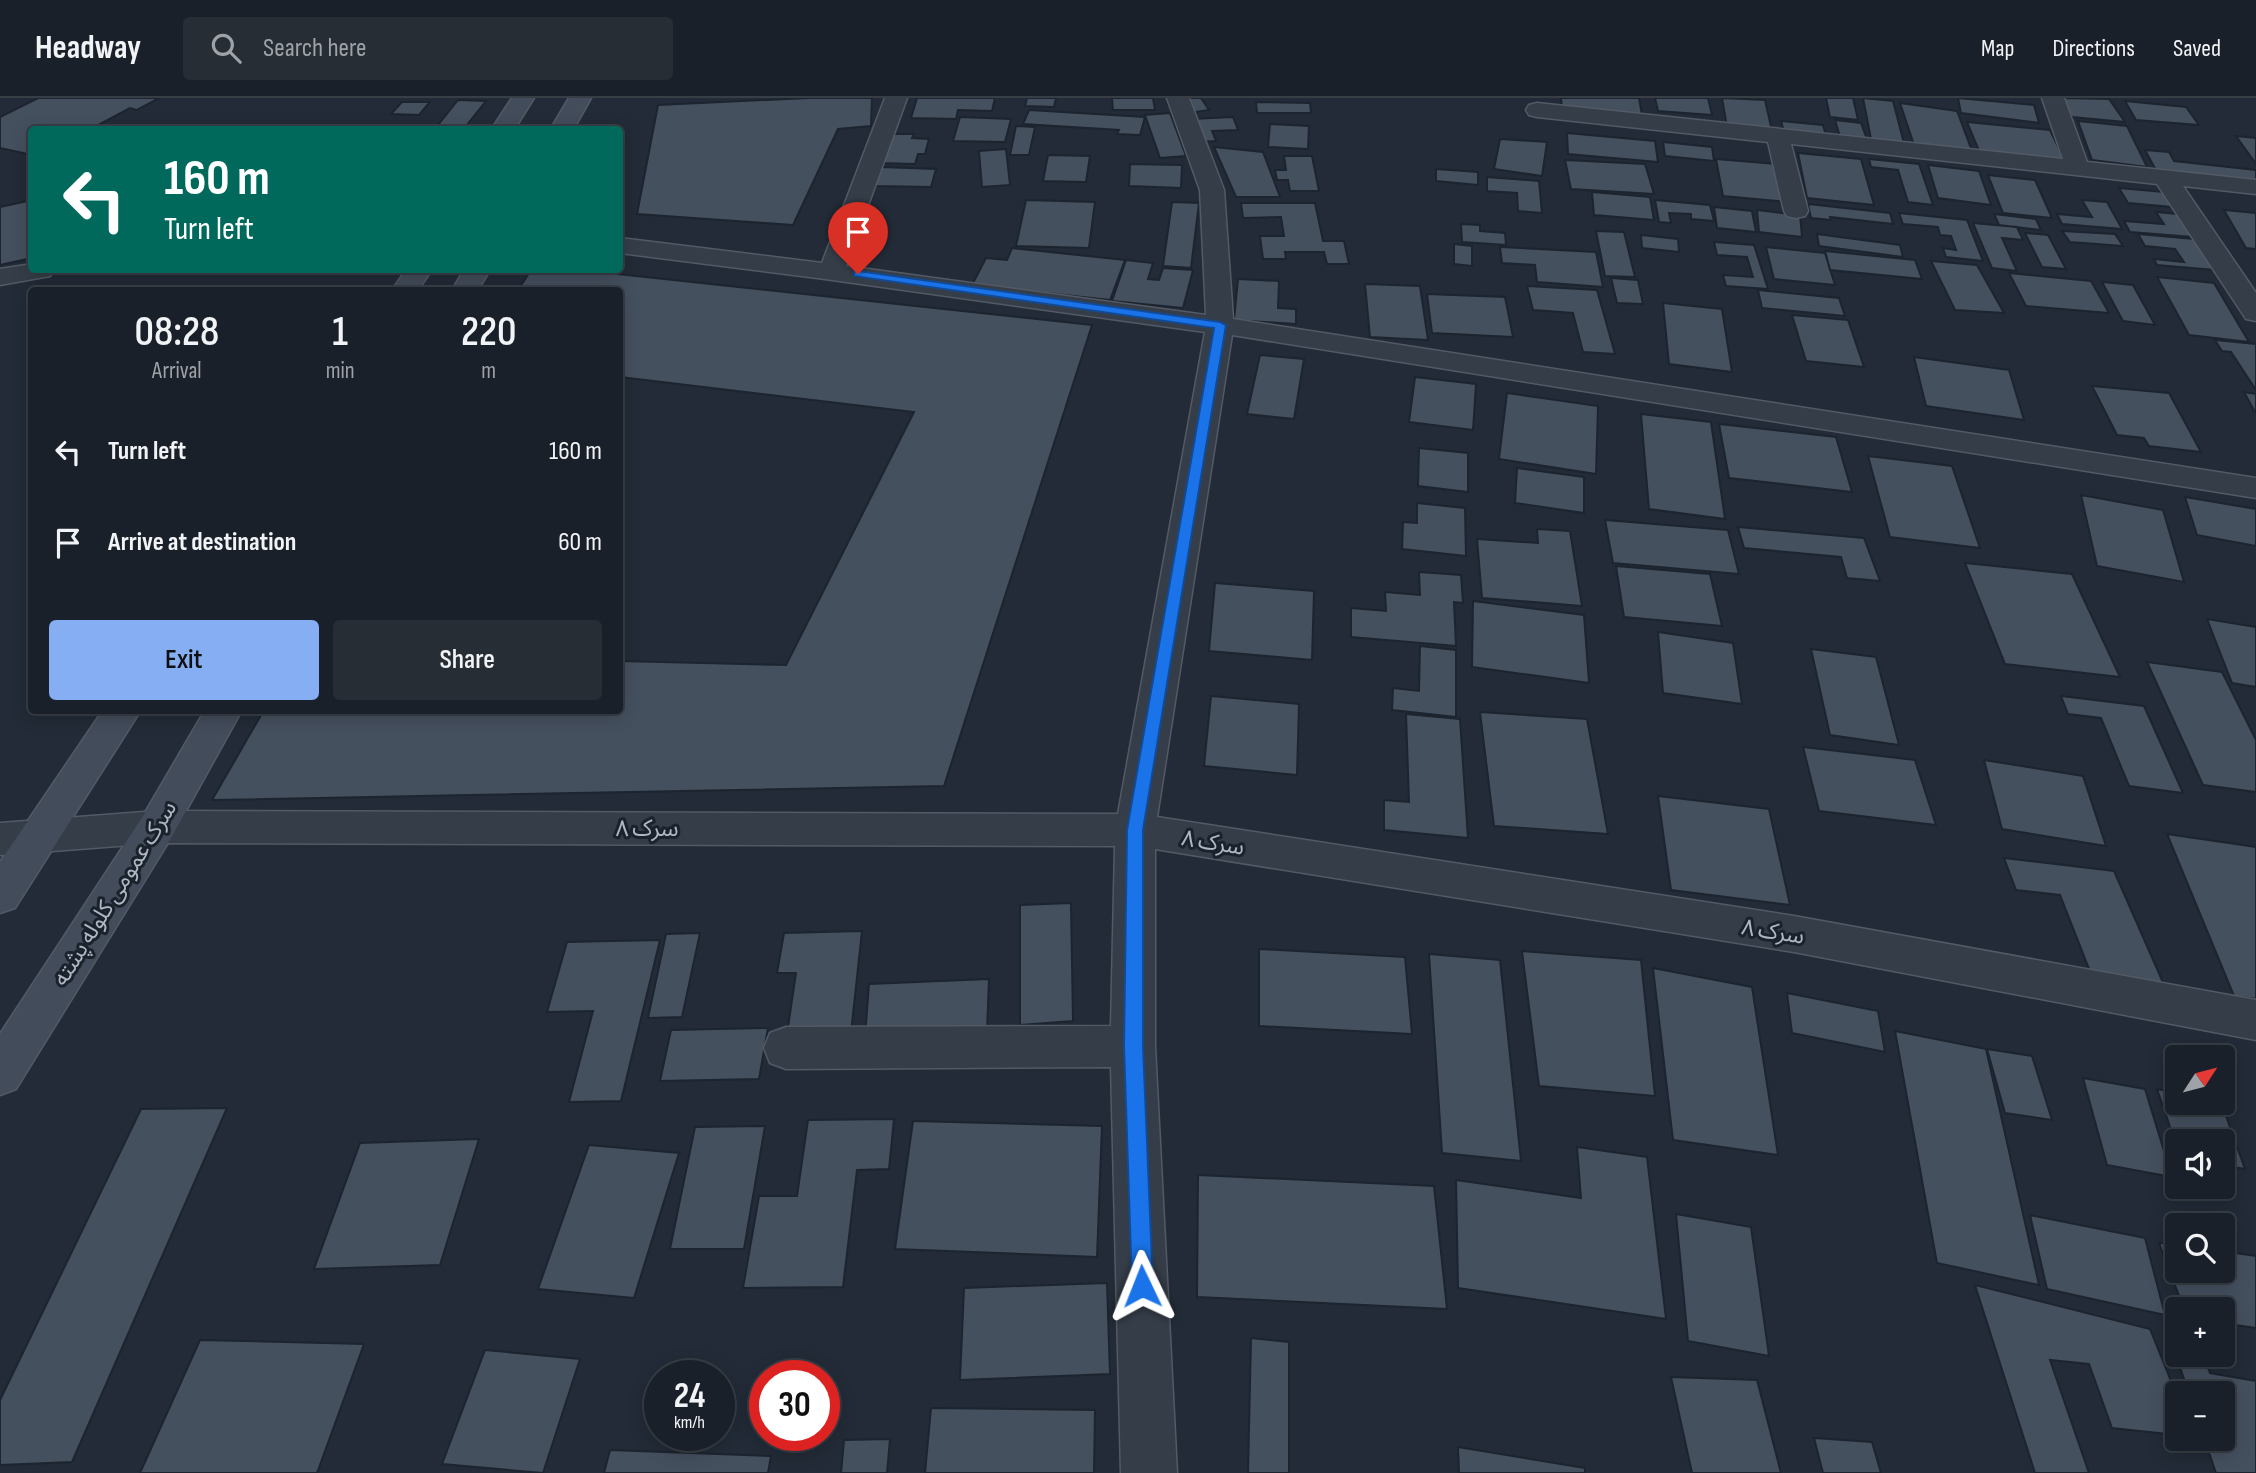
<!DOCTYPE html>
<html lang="en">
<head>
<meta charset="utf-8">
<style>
  body { margin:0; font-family:"Sofia Sans Condensed","Noto Sans Arabic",sans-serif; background:#272d35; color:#f1f3f6; height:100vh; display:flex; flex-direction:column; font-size:26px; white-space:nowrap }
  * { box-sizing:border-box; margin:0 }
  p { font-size:23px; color:#9fa3a8 }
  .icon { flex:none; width:38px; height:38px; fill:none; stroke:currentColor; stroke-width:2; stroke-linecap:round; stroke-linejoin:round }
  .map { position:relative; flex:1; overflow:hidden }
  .details { position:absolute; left:28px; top:189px; width:595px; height:427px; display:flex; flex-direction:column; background:#1a2029; border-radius:7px; box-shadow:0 4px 18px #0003,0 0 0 2px #383e46 }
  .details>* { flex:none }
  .guide { position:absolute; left:28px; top:28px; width:595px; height:147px; border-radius:7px; box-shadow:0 4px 18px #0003,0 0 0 2px #383e46; background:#00695c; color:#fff; overflow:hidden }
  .needle { width:46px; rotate:54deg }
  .buttons { position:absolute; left:2165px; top:947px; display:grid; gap:14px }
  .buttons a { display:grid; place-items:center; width:70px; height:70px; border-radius:7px; background:#1a2029; box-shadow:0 4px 18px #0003,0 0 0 2px #383e46; font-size:35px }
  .speed { position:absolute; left:644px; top:1262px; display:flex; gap:14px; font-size:35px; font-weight:700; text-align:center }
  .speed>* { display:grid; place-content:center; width:91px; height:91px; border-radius:50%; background:#1a2029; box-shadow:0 4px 18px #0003,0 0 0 2px #383e46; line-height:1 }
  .speed small { font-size:18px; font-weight:400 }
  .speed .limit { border:10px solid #d22; background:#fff; color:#111 }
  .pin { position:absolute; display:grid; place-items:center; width:60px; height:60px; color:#fff; margin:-72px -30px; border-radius:50% 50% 50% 0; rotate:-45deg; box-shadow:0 0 7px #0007 }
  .pin .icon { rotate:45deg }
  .me { position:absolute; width:77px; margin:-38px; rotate:358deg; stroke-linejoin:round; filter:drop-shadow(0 0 5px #0008) }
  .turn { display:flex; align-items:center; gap:24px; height:147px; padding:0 21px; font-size:32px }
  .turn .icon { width:91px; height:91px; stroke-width:2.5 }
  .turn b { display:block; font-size:49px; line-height:60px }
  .eta { display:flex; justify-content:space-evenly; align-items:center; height:119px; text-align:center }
  .eta b { font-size:42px; font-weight:600; line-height:49px }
  .primary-button { display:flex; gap:14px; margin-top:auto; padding:14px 21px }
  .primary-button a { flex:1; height:80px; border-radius:7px; background:#86aef3; color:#111; font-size:28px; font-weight:600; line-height:80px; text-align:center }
  .primary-button a+a { background:#272d35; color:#f1f3f6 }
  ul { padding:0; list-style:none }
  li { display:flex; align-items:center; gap:21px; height:91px; padding:0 21px }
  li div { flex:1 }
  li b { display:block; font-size:26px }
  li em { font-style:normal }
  header { display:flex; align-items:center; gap:42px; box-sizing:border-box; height:98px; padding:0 35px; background:#1a2029; border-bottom:2px solid #383e46 }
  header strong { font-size:33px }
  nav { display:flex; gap:38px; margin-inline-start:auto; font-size:24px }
  .search { width:490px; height:63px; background:#272d35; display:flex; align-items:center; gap:18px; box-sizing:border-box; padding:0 24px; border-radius:7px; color:#9fa3a8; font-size:26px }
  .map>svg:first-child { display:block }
</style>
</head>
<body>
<header>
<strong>Headway</strong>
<div class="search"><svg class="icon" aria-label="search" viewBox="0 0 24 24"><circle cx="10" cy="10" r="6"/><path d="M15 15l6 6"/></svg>Search here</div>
<nav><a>Map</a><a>Directions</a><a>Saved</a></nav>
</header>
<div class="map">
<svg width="2256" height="1375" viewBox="0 0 2256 1375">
  <rect width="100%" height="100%" fill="#222b37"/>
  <path fill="#45505f" stroke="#1c242f" stroke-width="2" d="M38 0H159L137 12 130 10 89 32H32V57L0 50V19Z
    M809 0H872L871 28 838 31 793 127 637 116 658 7Z
    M917 0H995L992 13 958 12 956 21 911 20Z
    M1027 0H1056L1054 9 1025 8Z
    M1112 0H1153L1155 12H1113Z
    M1179 0H1201L1209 12 1189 15Z
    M1561 0H1639L1642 17 1562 11Z
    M1655 0H1708L1712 17 1658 13Z
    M1722 0 1765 2 1772 33 1727 29Z
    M1826 0H1853L1858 22 1830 19Z
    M1863 0 1893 3 1905 49 1872 46Z
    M1958 0 2034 7 2039 25 1961 15Z
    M2060 0 2109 1 2125 24 2072 19Z
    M458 2 486 3 466 28 438 27Z
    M2125 3 2186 9 2199 27 2136 22Z
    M402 4H430L419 17 391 16Z
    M1256 4 1310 5 1311 15H1257Z
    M1900 5 1957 13 1972 53 1914 47Z
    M1029 12 1145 19 1140 37 1117 36 1119 32 1023 26Z
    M1170 15 1186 58 1160 60 1145 17Z
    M960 19 1011 21 1005 44 953 43Z
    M1233 19 1238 32 1212 33 1216 43 1199 44 1191 21Z
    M1835 22 1861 25 1868 44 1841 42Z
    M1781 23 1823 27 1827 41 1785 37Z
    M2078 23 2127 28 2147 69 2092 62Z
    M1967 24 2050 32 2064 61 1979 53Z
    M1270 26 1309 28 1308 51 1268 49Z
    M1016 28 1035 29 1029 57H1010Z
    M1567 35 1655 43 1658 64 1568 56Z
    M891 36H914L912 40 929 41 925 56H918L915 66 880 65Z
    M2236 38 2256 40V66Z
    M1500 41 1547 44 1542 78 1494 71Z
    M1663 44 1712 49 1714 63 1665 58Z
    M1214 49 1263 54 1280 99H1236Z
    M1006 51 1010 87 982 89 979 53Z
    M2145 52 2169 54 2174 63 2256 72V87L2158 76Z
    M1798 55 1861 61 1874 107 1807 100Z
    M1048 57 1090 58 1086 84 1043 83Z
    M1284 58H1312L1319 93H1290L1288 82H1277L1275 72H1286Z
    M1716 61 1777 66 1787 104 1723 98Z
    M1869 61 1919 66 1933 107 1908 104 1898 72 1871 69Z
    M1565 62 1645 66 1654 96 1571 91Z
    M1130 66 1182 67 1181 90 1129 88Z
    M1928 67 1979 73 1991 107 1938 100Z
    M881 69 936 71 931 89 875 88Z
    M1436 71 1478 74V87L1436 83Z
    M1988 77 2035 82 2052 120 2003 115Z
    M1487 79 1539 83 1542 115 1518 113 1517 95 1487 93Z
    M2119 90 2164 94 2173 109 2128 105Z
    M1592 94 1650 99 1654 122 1594 117Z
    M32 102V160L0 167V109Z
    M1026 102 1095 104 1089 150 1016 148Z
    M1655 102 1710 107 1714 123 1691 121V116L1669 115 1671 125 1659 124Z
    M2082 102 2107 104 2122 131 2062 126 2057 116 2092 119Z
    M1172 104 1199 105 1191 170 1163 168Z
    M1241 105H1315L1323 143H1344L1349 166H1327L1324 154H1285L1286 161H1263L1260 138H1284L1281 119 1243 120Z
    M1808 106 1890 115 1893 126 1830 119 1831 122 1811 120Z
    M1714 109 1752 113 1756 134 1717 130Z
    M1757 112 1800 117 1802 139 1759 134Z
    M2224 112 2256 115V151L2246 150Z
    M2156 114 2177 116 2193 139 2130 134 2124 123 2164 126Z
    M1899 115 1967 122 1983 163 1946 159 1943 150 1956 152 1951 138 1940 137 1938 129 1903 126Z
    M1994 116 2036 121 2041 132 1999 127Z
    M1973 125 2017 129 2023 142 2002 140 2017 173 1992 170Z
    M1461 126 1480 127V133L1505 135 1506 147 1462 144Z
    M1596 133 1624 134 1635 179 1605 178Z
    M2062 133 2115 136 2123 148 2070 144Z
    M2025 135 2048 137 2066 171 2042 169Z
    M1817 136 1900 147 1903 159 1819 148Z
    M2138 136 2194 141 2215 172 2157 167 2154 161 2184 164 2175 151 2145 148Z
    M1641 137 1678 141 1679 154 1642 150Z
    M1714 144 1754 147 1768 191 1726 188 1723 177 1753 179 1747 159 1717 157Z
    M1454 146 1472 148V168L1454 166Z
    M1500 149 1596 154 1603 189 1537 184 1535 167 1502 165Z
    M1766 149 1825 155 1835 187 1774 181Z
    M1012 150 1125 162 1110 202 972 187 986 160 1007 162Z
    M1825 153 1915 162 1922 181 1830 172Z
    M1126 162 1153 165 1148 181 1159 182 1163 170 1193 172 1183 210 1112 203Z
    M1931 163 1977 167 2004 215 1955 212Z
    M531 172H580L1092 227 944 688 212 702 264 612H620V563L786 567 914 314 620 279V192H518Z
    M2009 175 2091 183 2109 215 2026 208Z
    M2157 179 2214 185 2249 244 2189 237Z
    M1611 180 1638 182 1643 206 1617 205Z
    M1238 181 1279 183 1278 210 1296 211V226L1234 222Z
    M2102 184 2133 187 2155 227 2123 223Z
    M1365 186 1420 188 1428 242 1370 239Z
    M1527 188 1597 192 1615 256 1583 254 1573 215 1533 212Z
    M288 190 287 192H187L188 191Z
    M1758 192 1839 200 1845 218 1762 210Z
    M1427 196 1505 199 1513 239 1432 235Z
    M1663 205 1722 211 1732 274 1669 266Z
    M1792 217 1848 222 1864 269 1806 263Z
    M2215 242 2256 246V292L2231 254 2222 253Z
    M1260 257 1304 261 1294 321 1247 316Z
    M1914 259 2009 272 2024 322 1926 308Z
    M1415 279 1476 286 1473 332 1409 324Z
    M2092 288 2169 295 2201 354 2149 348 2144 340 2117 337Z
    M2244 294 2256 296V316Z
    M1507 295 1598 308 1596 376 1499 361Z
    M1641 316 1711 324 1725 421 1649 411Z
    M1719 326 1836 339 1852 394 1729 380Z
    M1419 350 1468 355V394L1418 388Z
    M1868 358 1952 368 1980 450 1890 439Z
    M1517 370 1584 379V415L1515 405Z
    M2081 397 2163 412 2184 484 2097 468Z
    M2185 399 2256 411V448L2197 437Z
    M1417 405 1465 410 1466 458 1402 451 1403 424 1417 425Z
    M1605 422 1728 432 1739 476 1613 465Z
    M1738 429 1864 440 1880 483 1847 480 1841 459 1744 450Z
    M1537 431 1570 433 1582 508 1482 500 1477 441 1538 445Z
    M1965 465 2072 476 2120 579 2005 566Z
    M1616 468 1710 476 1722 528 1624 519Z
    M1419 474 1461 477 1463 505 1454 504 1456 548 1351 539V510L1386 513 1385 494 1420 497Z
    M1215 485 1314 493 1312 562 1209 553Z
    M1473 503 1584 517 1589 585 1472 569Z
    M2207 521 2256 529V589L2232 585Z
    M1658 534 1733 545 1742 606 1663 595Z
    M1420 548 1456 552V619L1392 612 1393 590 1419 593Z
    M1811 551 1876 559 1899 647 1830 637Z
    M2147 564 2222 574 2256 642V694L2203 687Z
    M1211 598 1299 606 1297 677 1204 668Z
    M2061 598 2144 608 2183 695 2129 688 2101 620 2068 616Z
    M1480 614 1587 621 1608 736 1494 728Z
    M1406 616 1460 621 1468 740 1384 732V702L1409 704Z
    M1803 649 1915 662 1936 727 1819 713Z
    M1984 662 2083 678 2106 748 2002 731Z
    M1658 698 1769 711 1790 807 1671 792Z
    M2167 736 2256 749V901L2234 898Z
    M2004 760 2114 773 2165 889 2093 881 2060 797 2016 792Z
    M1071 805 1073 923 1020 927V807Z
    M862 833 851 935 787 936 796 875H777L784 835Z
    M700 835 682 919 648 920 666 836Z
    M660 842 621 1003 569 1004 593 913 547 914 567 844Z
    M1259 851 1405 859 1412 936 1259 928Z
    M1522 853 1641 862 1655 998 1539 988Z
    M1429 856 1500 862 1521 1063 1442 1055Z
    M1653 870 1752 889 1778 1057 1673 1042Z
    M989 881 987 934 865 939 869 886Z
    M1787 895 1878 913 1885 954 1792 935Z
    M768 930 759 981 660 983 671 932Z
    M1895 933 1986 951 2039 1187 1937 1165Z
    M1987 951 2032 958 2052 1022 2005 1015Z
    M2083 980 2145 991 2172 1079 2107 1067Z
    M2157 991 2177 995V1004H2221L2245 1071 2222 1067V1043H2177V1049Z
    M227 1010 72 1364 0 1367V1302L141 1011Z
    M894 1021 889 1071 857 1072 843 1189 743 1190 759 1098H797L808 1022Z
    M913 1023 1102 1028 1097 1159 895 1151Z
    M765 1028 744 1151H670L695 1029Z
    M479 1041 440 1167 314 1171 360 1045Z
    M589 1047 679 1055 634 1200 538 1191Z
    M1577 1049 1647 1059 1666 1221 1458 1190 1456 1082 1581 1100Z
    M1198 1077 1434 1088 1447 1211 1197 1199Z
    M1676 1116 1751 1129 1769 1258 1688 1243Z
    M2030 1117 2145 1140 2165 1217 2047 1191Z
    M2159 1145 2177 1147V1172H2222V1153L2256 1158V1230L2222 1225V1211H2184Z
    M1107 1185 1110 1276 960 1282 964 1190Z
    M1975 1187 2150 1231 2177 1298V1337L2112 1330 2089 1266 2050 1262 2089 1375H2035Z
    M1251 1240 1289 1244V1375H1248Z
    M2170 1241 2177 1243V1256H2203L2210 1275 2256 1283V1375H2216L2204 1340H2222V1295H2189Z
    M200 1242 364 1246 317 1375H140Z
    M485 1252 580 1261 543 1375 442 1366Z
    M1671 1279 1757 1282 1781 1375H1692Z
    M931 1310 1095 1312 1094 1375H925Z
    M1814 1340 1872 1344 1881 1375H1823Z
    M890 1341 887 1375H841L844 1342Z
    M1458 1349 1585 1370V1375H1459Z
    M610 1352 771 1358 768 1375H604Z"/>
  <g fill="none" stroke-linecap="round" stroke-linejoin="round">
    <defs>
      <path id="street" d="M885 0H907L846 168 1206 217 1200 92 1167 0H1189L1224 92 1233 221 2256 380V400L1232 237 1157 719 1794 818 2256 902V942L1794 854 1155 751V948L1177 1375H1121L1111 969 786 971 770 965 764 950 770 935 786 929 1111 928 1115 748 157 745 0 757V725L157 713 1118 716 1205 234 825 181 620 155V140L822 165Z
        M2042 0H2064L2087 64 2256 82V96L2183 88 2256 195V223L2246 221 2157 86 1791 46 1808 113 1805 118 1796 120 1787 118 1784 113 1768 44 1537 19 1529 17 1526 12 1529 7 1537 5 2063 61Z
        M32 166V172H54L50 178 0 187V171Z"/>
      <path id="secondary" d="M512 0H534L514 32H491Z
        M569 0H591L573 32H550Z
        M406 172H432L418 192H392Z
        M464 172H490L478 192H452Z
        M103 612H141L15 810 0 815V764Z
        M205 612H242L171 740 16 991 0 997V936L143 718Z"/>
    </defs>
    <use href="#street" stroke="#535a66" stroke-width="3"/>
    <use href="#secondary" stroke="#535a66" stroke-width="3"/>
    <use href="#street" fill="#353d48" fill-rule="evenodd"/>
    <use href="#secondary" fill="#434c5b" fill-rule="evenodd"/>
  </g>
  <path fill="#1a73e8" stroke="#114b97" stroke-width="2" d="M858 173 1220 224 1226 227 1143 732V948L1153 1188 1150 1196 1142 1199 1135 1196 1132 1188 1124 948 1127 732 1214 230 854 178V174Z"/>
  <g text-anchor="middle" stroke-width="6" stroke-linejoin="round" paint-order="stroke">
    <g font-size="23" fill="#b0b7c4" stroke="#1a222c">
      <text x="647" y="738">سرک ۸</text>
      <text transform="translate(1213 744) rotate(9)" y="8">سرک ۸</text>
      <text transform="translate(114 795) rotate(-58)" y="8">سرک عمومی کلوله پشته</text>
      <text transform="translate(1773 833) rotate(9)" y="8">سرک ۸</text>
    </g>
  </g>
</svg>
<div class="buttons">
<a><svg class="needle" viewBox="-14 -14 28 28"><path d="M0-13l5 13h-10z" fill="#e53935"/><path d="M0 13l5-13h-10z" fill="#9fa3a8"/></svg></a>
<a><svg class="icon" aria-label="sound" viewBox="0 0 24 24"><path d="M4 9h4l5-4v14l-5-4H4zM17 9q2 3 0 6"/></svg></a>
<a><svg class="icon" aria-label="search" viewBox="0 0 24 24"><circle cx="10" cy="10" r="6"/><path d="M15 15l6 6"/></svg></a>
<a>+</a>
<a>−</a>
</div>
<div class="speed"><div>24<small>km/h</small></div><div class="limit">30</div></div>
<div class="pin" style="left:858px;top:176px;background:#d93025"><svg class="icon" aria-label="arrive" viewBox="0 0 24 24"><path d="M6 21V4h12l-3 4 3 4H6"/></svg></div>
<svg class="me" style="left:1142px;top:1188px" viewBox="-20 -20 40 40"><path d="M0-17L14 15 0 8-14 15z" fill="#1a73e8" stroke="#fff" stroke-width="4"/></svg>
<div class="guide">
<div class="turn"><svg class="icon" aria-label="left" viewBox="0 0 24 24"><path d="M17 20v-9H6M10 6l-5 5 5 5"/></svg><div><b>160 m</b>Turn left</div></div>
</div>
<section class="details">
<div class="eta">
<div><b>08:28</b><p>Arrival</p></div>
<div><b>1</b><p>min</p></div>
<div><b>220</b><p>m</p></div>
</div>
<ul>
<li><svg class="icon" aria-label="left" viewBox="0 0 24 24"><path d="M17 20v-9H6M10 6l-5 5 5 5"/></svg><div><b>Turn left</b></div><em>160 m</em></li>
<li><svg class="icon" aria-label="arrive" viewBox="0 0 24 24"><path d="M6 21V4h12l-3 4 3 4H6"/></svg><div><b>Arrive at destination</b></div><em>60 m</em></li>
</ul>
<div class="primary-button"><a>Exit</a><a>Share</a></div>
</section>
</div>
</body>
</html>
